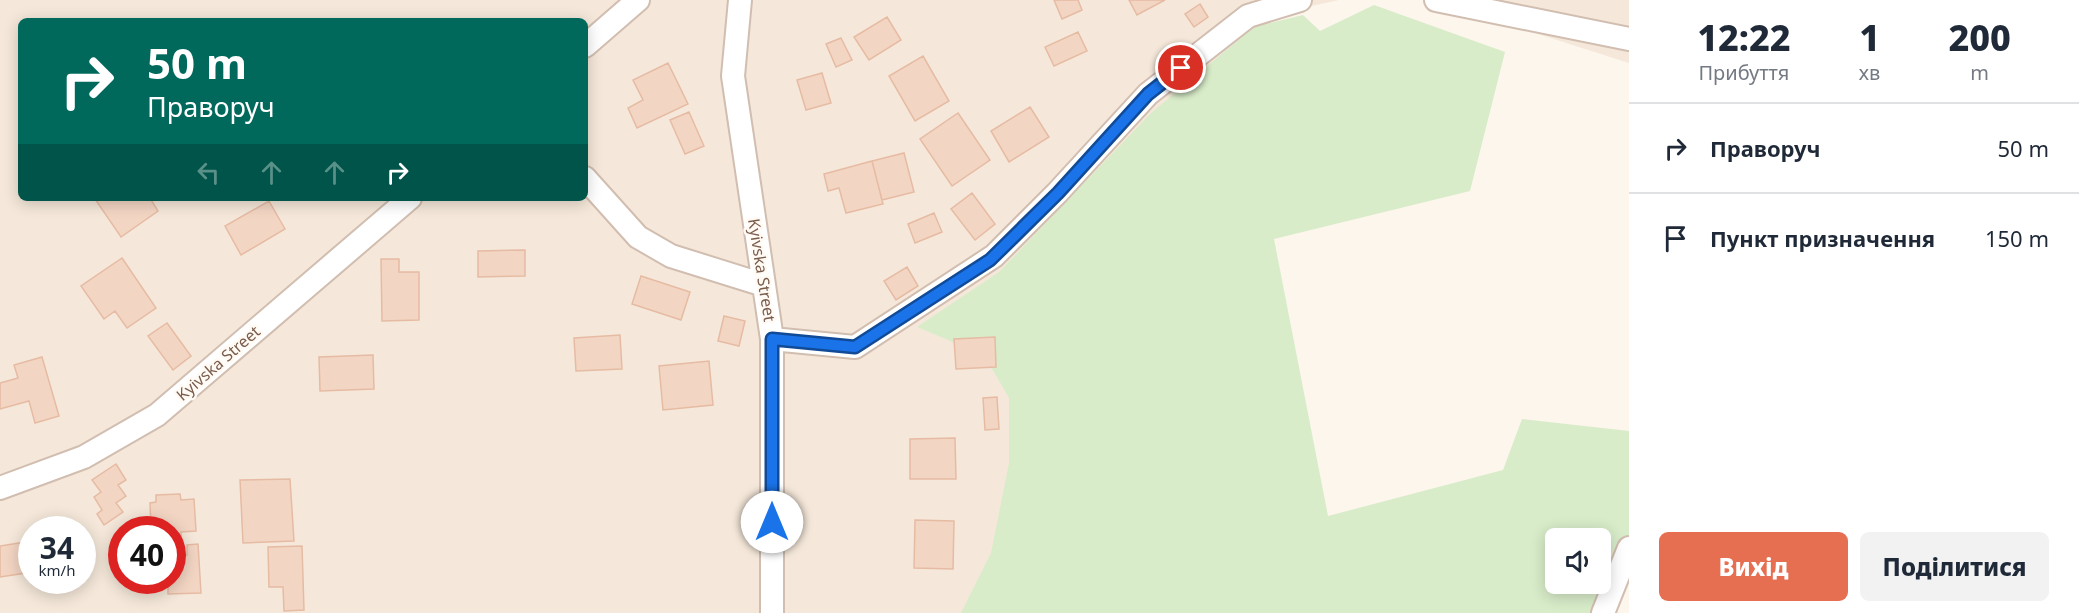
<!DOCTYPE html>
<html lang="uk">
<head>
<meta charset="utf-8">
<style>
  body { margin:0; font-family:"Noto Sans",sans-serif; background:#f2f2f3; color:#1f2937; height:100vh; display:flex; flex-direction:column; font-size:22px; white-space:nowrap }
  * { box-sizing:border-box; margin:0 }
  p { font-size:20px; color:#747a83 }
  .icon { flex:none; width:33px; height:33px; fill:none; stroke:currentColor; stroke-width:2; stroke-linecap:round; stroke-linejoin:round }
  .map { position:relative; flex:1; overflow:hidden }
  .side { display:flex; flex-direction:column; background:#fff; width:450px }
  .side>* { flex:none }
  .guide { position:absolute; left:18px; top:18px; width:570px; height:183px; border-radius:9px; box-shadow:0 3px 15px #0003; background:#00695c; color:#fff; overflow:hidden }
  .fabs { position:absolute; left:1545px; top:528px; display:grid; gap:12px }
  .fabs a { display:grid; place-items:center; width:66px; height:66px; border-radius:9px; background:#fff; box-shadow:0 3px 15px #0003; font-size:30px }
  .speed { position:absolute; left:18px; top:516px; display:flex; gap:12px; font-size:30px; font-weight:700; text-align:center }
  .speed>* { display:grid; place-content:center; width:78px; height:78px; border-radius:50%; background:#fff; box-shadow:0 3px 15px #0003; line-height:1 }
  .speed small { font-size:15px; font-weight:400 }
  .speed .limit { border:9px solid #d22; background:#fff; color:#111 }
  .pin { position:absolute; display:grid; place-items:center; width:51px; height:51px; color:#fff; margin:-26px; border:3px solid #fff; border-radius:50%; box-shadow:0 2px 6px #0007 }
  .me { position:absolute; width:66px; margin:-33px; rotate:0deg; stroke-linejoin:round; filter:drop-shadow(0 0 4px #0008) }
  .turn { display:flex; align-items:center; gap:21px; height:126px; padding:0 30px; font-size:27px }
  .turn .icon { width:78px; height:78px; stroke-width:2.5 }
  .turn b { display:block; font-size:42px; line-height:51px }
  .lanes { display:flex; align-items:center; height:57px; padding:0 30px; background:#0003; justify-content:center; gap:30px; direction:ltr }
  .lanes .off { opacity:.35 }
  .eta { display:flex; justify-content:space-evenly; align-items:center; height:102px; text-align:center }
  .eta b { font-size:36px; font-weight:800; line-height:42px }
  .button { display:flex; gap:12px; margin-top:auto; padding:12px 30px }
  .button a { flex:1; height:69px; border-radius:9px; background:#e76f51; color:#fff; font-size:24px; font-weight:800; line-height:69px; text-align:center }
  .button a+a { background:#f2f2f3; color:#1f2937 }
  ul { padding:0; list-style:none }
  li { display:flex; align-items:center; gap:18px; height:90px; padding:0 30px; border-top:2px solid #e0e1e3 }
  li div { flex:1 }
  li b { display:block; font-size:22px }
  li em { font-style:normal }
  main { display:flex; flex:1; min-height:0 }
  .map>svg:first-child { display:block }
</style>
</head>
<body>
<main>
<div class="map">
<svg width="1629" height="613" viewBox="0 0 1629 613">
  <rect width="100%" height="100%" fill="#fdf6ec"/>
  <path fill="#f5e8da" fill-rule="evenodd" d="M0 0H1339L1280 13 1001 284 1025 434 978 613H0ZM21 21H585V198H21ZM32 530H82V580H32ZM122 530H172V580H122Z
    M1431 0H1629V63Z"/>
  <path fill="#d8ecc9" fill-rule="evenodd" d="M1374 5 1505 52 1470 191 1274 239 1328 516 1503 470 1522 419 1629 431V548L1603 613H961L991 553 1009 463V398L984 355 917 327 999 272 1151 113 1254 27 1303 15 1320 31ZM1556 538H1600V584H1556Z"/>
  <path fill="#f3d5c3" stroke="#e6bba3" stroke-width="1.5" d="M1054 0H1078L1082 10 1062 19Z
    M1129 0H1165L1137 15Z
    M1200 4 1208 17 1194 27 1185 14Z
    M887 17 901 40 869 60 854 37Z
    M1078 32 1087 51 1054 66 1045 47Z
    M841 38 852 60 836 67 826 44Z
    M923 56 949 101 915 121 889 76Z
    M668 63 688 104 637 128 628 108 643 100 633 80Z
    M822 73 831 103 806 110 797 80Z
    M1030 107 1049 137 1009 162 991 131Z
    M689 112 704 146 685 154 670 120Z
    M958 113 990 160 952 186 920 139Z
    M904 153 914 192 882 200 872 161Z
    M872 161 883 204 846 213 839 188 828 191 824 174Z
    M972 193 995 224 975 240 951 209Z
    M150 198 158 211 121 237 95 199Z
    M269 201 285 229 241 255 225 226Z
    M934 213 942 232 915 243 908 224Z
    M525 250V276L478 277V251Z
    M122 258 156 308 127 328 115 311 104 319 81 286Z
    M381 259H399V272H419V320L382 321Z
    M907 267 918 286 896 300 884 281Z
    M641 276 690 292 681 320 632 304Z
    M724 316 745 321 739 346 718 341Z
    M167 323 191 356 173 370 148 336Z
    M620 335 622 369 576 371 574 338Z
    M995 337 996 367 956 369 954 339Z
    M373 355 374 389 320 391 319 357Z
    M42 357 59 416 35 423 29 401 0 409V383L18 378 14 365Z
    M709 361 713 405 663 410 659 366Z
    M997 397 999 429 985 430 983 398Z
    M955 438 956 479H910V439Z
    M116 464 126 480 118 485 126 496 116 503 123 512 104 525 97 514 102 510 94 497 101 492 92 480Z
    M290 479 294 541 243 543 240 480Z
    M180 494 181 500 194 499 196 531 181 532 182 544 172 545V530H151L150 503 156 502V495Z
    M915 520 954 521 953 569 914 568Z
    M32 541V572L0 577V546Z
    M198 544 201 593 168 594V580H172V556L187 555V545Z
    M302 546 304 610 284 611 283 587H269L268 547Z"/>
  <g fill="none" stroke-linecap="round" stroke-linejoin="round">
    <defs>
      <path id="minor" d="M740 0 733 76 772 339V613
        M1436 0 1629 39
        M585 46 638 0
        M585 178 638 237 671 256 764 285
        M772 339 855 347 994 256 1057 193 1148 94 1248 16 1300 0
        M0 488 84 457 157 415 410 198
        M1603 613 1629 548"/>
    </defs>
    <use href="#minor" stroke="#d1beb0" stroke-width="26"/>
    <use href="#minor" stroke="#fff" stroke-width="22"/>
  </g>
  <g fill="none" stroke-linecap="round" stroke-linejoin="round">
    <defs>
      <path id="route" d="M772 522V339L855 347 990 260 1058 193 1148 94 1181 68"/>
    </defs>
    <use href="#route" stroke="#114b97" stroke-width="15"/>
    <use href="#route" stroke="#1a73e8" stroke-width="10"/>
  </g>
  <g text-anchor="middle" stroke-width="5" stroke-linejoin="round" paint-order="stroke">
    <g font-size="16" fill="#7a5c4d" stroke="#fffaf3">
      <text transform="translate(762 270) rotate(81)" y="6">Kyivska Street</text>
      <text transform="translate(218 363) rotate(-41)" y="6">Kyivska Street</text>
    </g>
  </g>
</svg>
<div class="fabs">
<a><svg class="icon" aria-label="sound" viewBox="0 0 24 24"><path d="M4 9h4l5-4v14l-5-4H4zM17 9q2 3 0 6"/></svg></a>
</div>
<div class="speed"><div>34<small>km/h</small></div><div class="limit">40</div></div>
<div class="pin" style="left:1181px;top:68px;background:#d93025"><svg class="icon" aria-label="arrive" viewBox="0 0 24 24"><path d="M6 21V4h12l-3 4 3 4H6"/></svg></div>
<svg class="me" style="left:772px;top:522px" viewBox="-20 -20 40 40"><circle r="19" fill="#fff"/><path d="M0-13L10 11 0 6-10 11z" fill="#1a73e8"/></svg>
<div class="guide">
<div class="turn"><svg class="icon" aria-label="right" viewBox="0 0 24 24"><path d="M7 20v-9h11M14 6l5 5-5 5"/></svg><div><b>50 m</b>Праворуч</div></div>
<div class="lanes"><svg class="icon off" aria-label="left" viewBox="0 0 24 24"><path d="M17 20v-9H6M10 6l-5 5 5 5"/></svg><svg class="icon off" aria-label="ahead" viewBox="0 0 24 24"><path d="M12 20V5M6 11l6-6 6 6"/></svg><svg class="icon off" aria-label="ahead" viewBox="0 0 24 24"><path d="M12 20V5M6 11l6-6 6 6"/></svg><svg class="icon" aria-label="right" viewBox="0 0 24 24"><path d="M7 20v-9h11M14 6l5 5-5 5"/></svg></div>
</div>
</div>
<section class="side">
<div class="eta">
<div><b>12:22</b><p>Прибуття</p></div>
<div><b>1</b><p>хв</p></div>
<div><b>200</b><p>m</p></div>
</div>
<ul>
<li><svg class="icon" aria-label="right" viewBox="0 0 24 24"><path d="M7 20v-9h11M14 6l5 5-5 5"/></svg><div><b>Праворуч</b></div><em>50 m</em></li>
<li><svg class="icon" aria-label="arrive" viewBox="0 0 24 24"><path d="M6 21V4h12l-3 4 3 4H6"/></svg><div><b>Пункт призначення</b></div><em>150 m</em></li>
</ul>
<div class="button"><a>Вихід</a><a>Поділитися</a></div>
</section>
</main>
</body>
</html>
